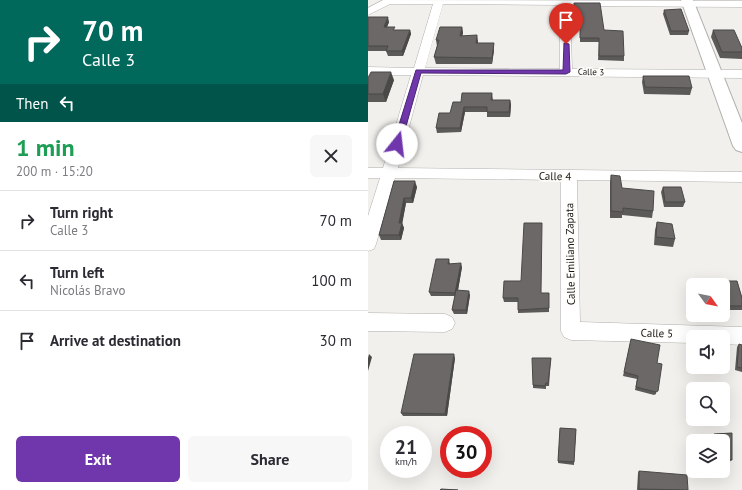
<!DOCTYPE html>
<html lang="en">
<head>
<meta charset="utf-8">
<style>
  body { margin:0; font-family:"PT Sans",sans-serif; background:#f7f7f7; color:#2b2b33; height:100vh; display:flex; flex-direction:column; font-size:15px; white-space:nowrap }
  * { box-sizing:border-box; margin:0 }
  p { font-size:13px; color:#7c7c81 }
  .icon { flex:none; width:22px; height:22px; fill:none; stroke:currentColor; stroke-width:2; stroke-linecap:round; stroke-linejoin:round }
  .map { position:relative; flex:1; overflow:hidden }
  .sheet { display:flex; flex-direction:column; background:#fff; width:368px }
  .sheet>* { flex:none }
  .banner { background:#00695c; color:#fff; overflow:hidden }
  .needle { width:26px; rotate:123deg }
  .buttons { position:absolute; left:318px; top:278px; display:grid; gap:8px }
  .buttons a { display:grid; place-items:center; width:44px; height:44px; border-radius:6px; background:#fff; box-shadow:0 4px 16px #0002; font-size:20px }
  .speed { position:absolute; left:12px; top:426px; display:flex; gap:8px; font-size:20px; font-weight:700; text-align:center }
  .speed>* { display:grid; place-content:center; width:52px; height:52px; border-radius:50%; background:#fff; box-shadow:0 4px 16px #0002; line-height:1 }
  .speed small { font-size:10px; font-weight:400 }
  .speed .limit { border:6px solid #d22; background:#fff; color:#111 }
  .pin { position:absolute; display:grid; place-items:center; width:34px; height:34px; color:#fff; margin:-41px -17px; border-radius:50% 50% 50% 0; rotate:-45deg; box-shadow:0 0 4px #0007 }
  .pin .icon { rotate:45deg }
  .me { position:absolute; width:44px; margin:-22px; rotate:16deg; stroke-linejoin:round; filter:drop-shadow(0 0 3px #0008) }
  .turn { display:flex; align-items:center; gap:14px; height:84px; padding:0 16px; font-size:18px }
  .turn .icon { width:52px; height:52px; stroke-width:2.5 }
  .turn b { display:block; font-size:28px; line-height:34px }
  .then { display:flex; align-items:center; height:38px; padding:0 16px; background:#0003; gap:8px; font-size:15px }
  .round { display:grid; place-items:center; flex:none; width:42px; height:42px; border-radius:6px; background:#f7f7f7 }
  .summary { display:flex; align-items:center; justify-content:space-between; height:68px; padding:0 16px }
  h1 { font-size:24px; font-weight:800; line-height:30px; color:#1e9e55 }
  .action { display:flex; gap:8px; margin-top:auto; padding:8px 16px }
  .action a { flex:1; height:46px; border-radius:6px; background:#7037ad; color:#fff; font-size:16px; font-weight:800; line-height:46px; text-align:center }
  .action a+a { background:#f7f7f7; color:#2b2b33 }
  ul { padding:0; list-style:none }
  li { display:flex; align-items:center; gap:12px; height:60px; padding:0 16px; border-top:1px solid #e1e1e2 }
  li div { flex:1 }
  li b { display:block; font-size:15px }
  li em { font-style:normal }
  main { display:flex; flex:1; min-height:0 }
  .map>svg:first-child { display:block }
</style>
</head>
<body>
<main>
<section class="sheet">
<div class="banner">
<div class="turn"><svg class="icon" aria-label="right" viewBox="0 0 24 24"><path d="M7 20v-9h11M14 6l5 5-5 5"/></svg><div><b>70 m</b>Calle 3</div></div>
<div class="then">Then<svg class="icon" aria-label="left" viewBox="0 0 24 24"><path d="M17 20v-9H6M10 6l-5 5 5 5"/></svg></div>
</div>
<div class="summary"><div><h1>1 min</h1><p>200 m · 15:20</p></div><a class="round"><svg class="icon" aria-label="close" viewBox="0 0 24 24"><path d="M6 6l12 12M18 6L6 18"/></svg></a></div>
<ul>
<li><svg class="icon" aria-label="right" viewBox="0 0 24 24"><path d="M7 20v-9h11M14 6l5 5-5 5"/></svg><div><b>Turn right</b><p>Calle 3</p></div><em>70 m</em></li>
<li><svg class="icon" aria-label="left" viewBox="0 0 24 24"><path d="M17 20v-9H6M10 6l-5 5 5 5"/></svg><div><b>Turn left</b><p>Nicolás Bravo</p></div><em>100 m</em></li>
<li><svg class="icon" aria-label="arrive" viewBox="0 0 24 24"><path d="M6 21V4h12l-3 4 3 4H6"/></svg><div><b>Arrive at destination</b></div><em>30 m</em></li>
</ul>
<div class="action"><a>Exit</a><a>Share</a></div>
</section>
<div class="map">
<svg width="374" height="490" viewBox="0 0 374 490">
  <rect width="100%" height="100%" fill="#f2f0ed"/>
  <g fill="none" stroke-linecap="round" stroke-linejoin="round">
    <defs>
      <path id="minor" d="M15 0 374 1V7L202 6 204 69 374 70V78L55 75 30 168 374 172V182L209 180 212 322 374 327V345L355 344V337H325V343L203 340 196 337 193 331V180L27 178 8 244 6 249 0 251V216L12 178H0V168H15L43 75H0V67L46 68 65 4H22L0 15V8ZM75 4 192 5V69L57 68Z
        M0 313 77 314 84 317 87 323 84 329 77 332 0 331Z"/>
      <path id="secondary" d="M313 0H325L374 123V152L368 150 365 146Z"/>
    </defs>
    <use href="#minor" stroke="#b1afac" stroke-width="1"/>
    <use href="#secondary" stroke="#b1afac" stroke-width="2"/>
    <use href="#minor" fill="#fff" fill-rule="evenodd"/>
    <use href="#secondary" fill="#fff" fill-rule="evenodd"/>
  </g>
  <path fill="#5c5959" d="M206 3 236 30 256 56V61L230 60 231 42H212V15H206Z
    M296 10 321 31 320 35H302L295 14Z
    M0 17 21 22 19 27 27 30H42L43 34 35 56H20L18 51H0Z
    M94 27 95 33 94 36 110 41V43L126 50 124 64H68L66 57 69 46 68 40Z
    M345 30 374 48V59L352 58 343 37Z
    M275 76 324 88 322 95 276 94 274 82Z
    M0 78 26 80 18 102H0Z
    M124 93 125 100H142L143 105 142 117H119V112H97L93 132 69 133 68 128 93 102Z
    M243 175 254 188 285 211 284 218 254 215V218H242V182Z
    M26 181 49 187 45 203H38L34 223 36 228 33 240H13L11 235Z
    M295 187 317 202 315 207H296L293 192Z
    M289 222 307 239 305 247 286 245 287 230Z
    M81 259 82 264 94 267 90 290 102 295 99 314H86L84 310 87 296H63L61 292Z
    M346 281H369L374 298V310H355V285H344Z
    M173 293H181V312L150 313V302H136L135 298Z
    M262 343 289 363 288 394 286 395 267 390 269 379 255 376Z
    M371 344 374 345V372L367 370 369 347Z
    M87 358 79 416H35L33 413Z
    M183 358 181 386H178V389L165 388V385Z
    M192 428 208 429 206 465 190 463Z
    M364 433V460L361 462 355 461V441H339L342 438 344 439V437L346 434Z
    M271 471 320 490H269L270 473Z"/>
  <path fill="#4b4948" d="M20 17 21 22 17 32 16 27Z
    M94 27 95 33 93 42 92 36Z
    M42 30 43 34 35 56 34 51Z
    M109 35 110 41 109 50 108 43Z
    M126 43V50L124 64V58Z
    M23 72 26 80 18 102 15 94Z
    M142 100 143 105 142 117 141 112Z
    M96 107 97 112 93 132 92 128Z
    M47 181 49 187 45 203 43 198Z
    M36 198 38 203 34 225V223L36 228 33 240 31 235V223Z
    M93 263 94 267 89 296 87 293Z
    M101 291 102 295 99 314 98 310Z
    M1 354 4 357 0 371V358Z
    M86 354 87 358 79 416 77 414Z"/>
  <path fill="#6b6867" stroke="#4b4948" d="M206 3H232L236 30 255 31 256 56H231V38H212V11H206Z
    M313 9 321 31H303L296 10Z
    M0 17H20L16 27H27L25 30H42L34 51H18L20 46H0Z
    M72 27H94L92 36 109 35 108 43H126L124 58 66 57 71 40H68Z
    M345 30H366L374 48V52H354Z
    M3 72H23L15 94H0V78Z
    M275 76H321L324 88 277 87Z
    M94 93H124L123 100H142L141 112H119V107H96L92 128H68L71 113H82L85 102H93Z
    M243 175 252 176 254 188 286 191 285 211 255 208V212L243 211Z
    M26 181H47L43 198H36L31 223H34L31 235H11Z
    M295 187H313L317 202H297Z
    M289 222 304 224 307 239 288 237Z
    M156 223H174L173 293H181V308L150 310V298H135L136 281H153Z
    M68 259H81L80 264 93 263 87 293 61 292Z
    M346 281H369L374 298V306H355V285H347Z
    M88 290 101 291 98 310H84Z
    M263 339 292 345 289 363 294 364 290 391 288 392 268 387 270 376 256 372Z
    M371 344 374 345V368L369 367Z
    M46 354H86L77 414 33 413Z
    M164 358H183L180 383H178L177 386 165 385Z
    M192 428 208 429 206 462 190 461Z
    M364 433V460L355 458V441H342V438L348 439 346 434Z
    M271 471 319 475 320 490 271 489Z
    M73 489 90 490H72Z"/>
  <path fill="#7037ad" stroke="#492470" d="M196 43 201 44 202 72 198 74 53 73 33 144 29 146 25 144 48 70H195Z"/>
  <g text-anchor="middle" stroke-width="3.5" stroke-linejoin="round" paint-order="stroke">
    <g font-size="9" fill="#141413" stroke="#fffdfa">
      <text transform="translate(223 72) rotate(1)" y="3">Calle 3</text>
    </g>
    <g font-size="11" fill="#141413" stroke="#fffdfa">
      <text transform="translate(187 176) rotate(1)" y="4">Calle 4</text>
      <text transform="translate(202 254) rotate(-91)" y="4">Calle Emiliano Zapata</text>
      <text transform="translate(289 333) rotate(2)" y="4">Calle 5</text>
    </g>
  </g>
</svg>
<div class="buttons">
<a><svg class="needle" viewBox="-14 -14 28 28"><path d="M0-13l5 13h-10z" fill="#e53935"/><path d="M0 13l5-13h-10z" fill="#7c7c81"/></svg></a>
<a><svg class="icon" aria-label="sound" viewBox="0 0 24 24"><path d="M4 9h4l5-4v14l-5-4H4zM17 9q2 3 0 6"/></svg></a>
<a><svg class="icon" aria-label="search" viewBox="0 0 24 24"><circle cx="10" cy="10" r="6"/><path d="M15 15l6 6"/></svg></a>
<a><svg class="icon" aria-label="layers" viewBox="0 0 24 24"><path d="M12 4l9 5-9 5-9-5zM3 14l9 5 9-5"/></svg></a>
</div>
<div class="speed"><div>21<small>km/h</small></div><div class="limit">30</div></div>
<div class="pin" style="left:198px;top:44px;background:#d93025"><svg class="icon" aria-label="arrive" viewBox="0 0 24 24"><path d="M6 21V4h12l-3 4 3 4H6"/></svg></div>
<svg class="me" style="left:29px;top:144px" viewBox="-20 -20 40 40"><circle r="19" fill="#fff"/><path d="M0-13L10 11 0 6-10 11z" fill="#7037ad"/></svg>
</div>
</main>
</body>
</html>
